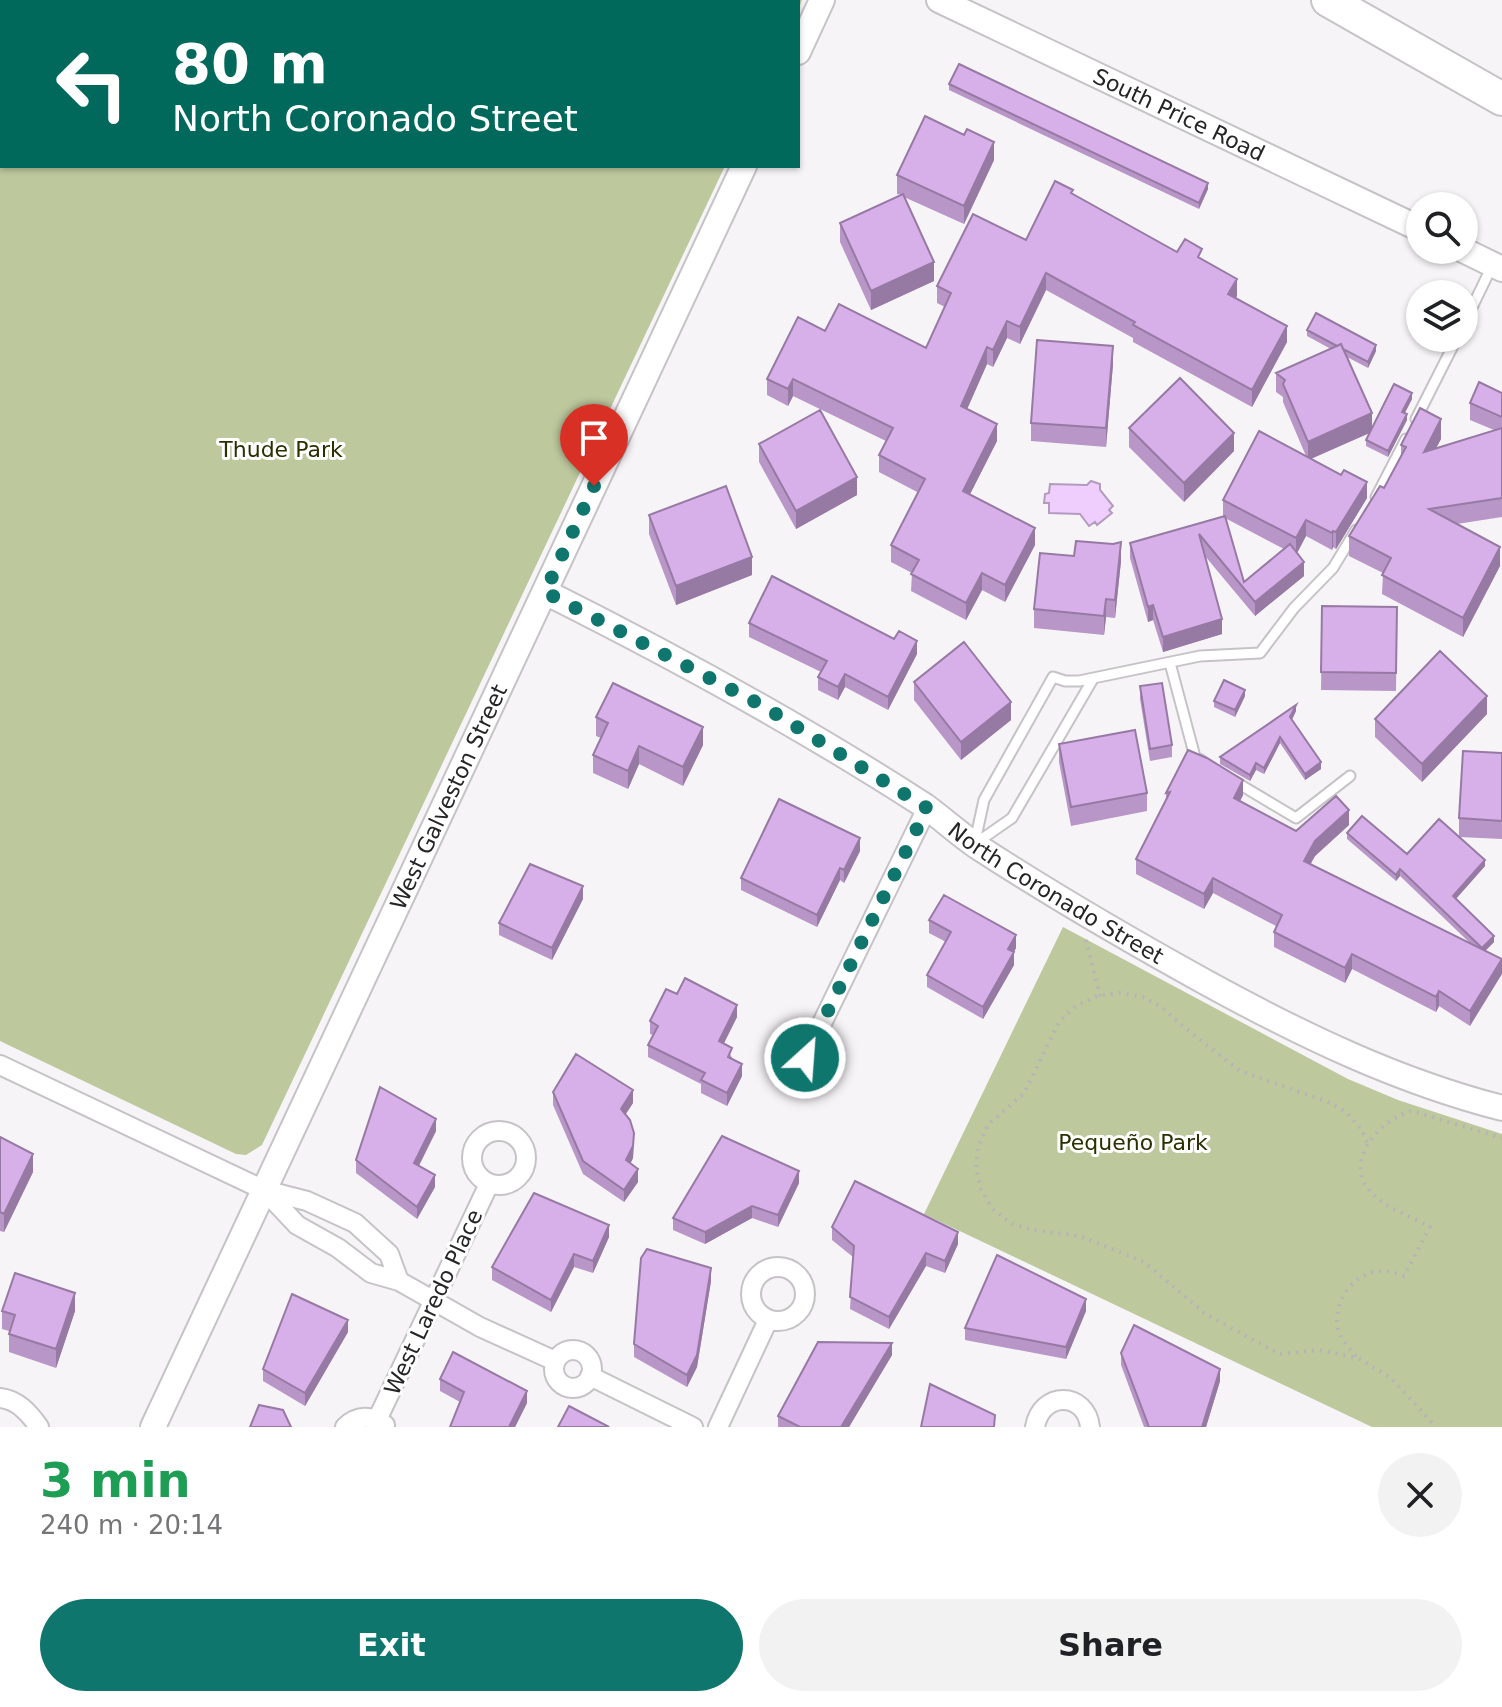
<!DOCTYPE html>
<html lang="en">
<head>
<meta charset="utf-8">
<style>
  body { margin:0; font-family:"DejaVu Sans",sans-serif; background:#f2f2f2; color:#202124; height:100vh; display:flex; flex-direction:column; font-size:30px; white-space:nowrap }
  * { box-sizing:border-box; margin:0 }
  p { font-size:26px; color:#757577 }
  .icon { flex:none; width:44px; height:44px; fill:none; stroke:currentColor; stroke-width:2; stroke-linecap:round; stroke-linejoin:round }
  .map { position:relative; height:1427px; overflow:hidden }
  .panel { display:flex; flex-direction:column; background:#fff; flex:1 }
  .panel>* { flex:none }
  .hud { position:absolute; left:0px; top:0px; width:800px; height:168px; box-shadow:0 2px 6px #0004; background:#00695c; color:#fff; overflow:hidden }
  .fabs { position:absolute; left:1406px; top:192px; display:grid; gap:16px }
  .fabs a { display:grid; place-items:center; width:72px; height:72px; border-radius:50%; background:#fff; box-shadow:0 2px 6px #0004; font-size:40px }
  .pin { position:absolute; display:grid; place-items:center; width:68px; height:68px; color:#fff; margin:-82px -34px; border-radius:50% 50% 50% 0; rotate:-45deg; box-shadow:0 0 8px #0007 }
  .pin .icon { rotate:45deg }
  .me { position:absolute; width:88px; margin:-44px; rotate:26deg; stroke-linejoin:round; filter:drop-shadow(0 0 6px #0008) }
  .turn { display:flex; align-items:center; gap:28px; height:168px; padding:0 40px; font-size:36px }
  .turn .icon { width:104px; height:104px; stroke-width:2.5 }
  .turn b { display:block; font-size:56px; line-height:68px }
  .round { display:grid; place-items:center; flex:none; width:84px; height:84px; border-radius:42px; background:#f2f2f2 }
  .headline { display:flex; align-items:center; justify-content:space-between; height:136px; padding:0 40px }
  h1 { font-size:48px; font-weight:700; line-height:60px; color:#1e9e55 }
  .action { display:flex; gap:16px; margin-top:auto; padding:16px 40px }
  .action a { flex:1; height:92px; border-radius:48px; background:#0f766e; color:#fff; font-size:32px; font-weight:700; line-height:92px; text-align:center }
  .action a+a { background:#f2f2f2; color:#202124 }
  .map>svg:first-child { display:block }
</style>
</head>
<body>
<div class="map">
<svg width="1502" height="1427" viewBox="0 0 1502 1427">
  <rect width="100%" height="100%" fill="#f7f4f8"/>
  <path fill="#bdc89d" d="M0 0H802L798 10V2H2V166H725L262 1145 246 1155 236 1154 0 1041Z
    M1063 927 1348 1079 1398 1100 1502 1134V1427H1372L924 1214Z"/>
  <path fill="#efcefe" stroke="#b29bbd" stroke-width="2" d="M1091 481 1100 484V490L1113 506 1109 510 1112 513 1097 525 1095 522 1089 526 1080 514 1049 513V503H1044L1045 494 1049 493 1050 484 1087 485Z"/>
  <g fill="none" stroke-linecap="round" stroke-linejoin="round">
    <defs>
      <path id="lane" d="M1464 324 1492 266
        M1416 419 1457 338
        M1376 497 1406 439
        M1170 663 1195 757 1201 760
        M1234 781 1296 818 1350 776
        M975 841 984 800 1053 677 1065 681H1079L1200 656 1260 653 1294 608 1333 568 1356 530
        M976 843 1012 818 1093 679"/>
      <path id="street" d="M805 1058 927 808
        M0 1065 264 1190 307 1201 355 1223 389 1254 399 1281
        M472 1158a27 27 0 1 1 54 0a27 27 0 1 1-54 0Z
        M264 1190 297 1225 338 1248 371 1273 399 1281 480 1327 555 1361
        M751 1294a27 27 0 1 1 54 0a27 27 0 1 1-54 0Z
        M554 1369a19 19 0 1 1 38 0a19 19 0 1 1-38 0Z
        M590 1376 693 1427
        M0 1398C18 1400 29 1413 39 1427
        M377 1420 489 1184
        M345 1427C357 1415 371 1415 385 1425
        M718 1427 768 1320
        M1035 1427C1041 1391 1086 1391 1090 1427"/>
      <g id="secondary">
        <path id="s1" d="M939 0 1420 229"/>
        <path d="M798 52 822 0"/>
        <path d="M1463 250 1502 269"/>
        <path id="s2" d="M545 592C675 657 803 727 925 806 943 819 959 834 978 847 1052 895 1129 940 1207 983 1302 1035 1397 1081 1502 1108"/>
        <path id="s3" d="M153 1427 744 166"/>
      </g>
      <path id="highway" d="M1328 0 1502 99"/>
    </defs>
    <use href="#lane" stroke="#c6c3c7" stroke-width="13"/>
    <use href="#street" stroke="#c6c3c7" stroke-width="22"/>
    <use href="#secondary" stroke="#c6c3c7" stroke-width="28"/>
    <use href="#highway" stroke="#c6c3c7" stroke-width="36"/>
    <path stroke="#b6b4b7" stroke-width="4" stroke-dasharray="2 6" stroke-linecap="butt" d="M1086 940 1100 996
      M1367 1142 1362 1130 1348 1114 1331 1103 1240 1071 1180 1024 1163 1008 1143 997 1120 993 1097 996 1076 1006 1059 1022 1024 1093 988 1125 978 1146 976 1168 981 1190 993 1209 1010 1223 1032 1230 1080 1236 1144 1262 1207 1315 1280 1354 1319 1350 1358 1358 1391 1378 1436 1427
      M1356 1356C1348 1347 1338 1337 1337 1324 1335 1300 1354 1273 1379 1271 1387 1270 1397 1274 1404 1276L1430 1227C1411 1216 1384 1208 1370 1191 1342 1161 1382 1117 1412 1111L1502 1138"/>
    <use href="#lane" stroke="#fff" stroke-width="9"/>
    <use href="#street" stroke="#fff" stroke-width="18"/>
    <use href="#secondary" stroke="#fff" stroke-width="24"/>
    <use href="#highway" stroke="#fff" stroke-width="32"/>
  </g>
  <path fill="#b996c8" fill-rule="evenodd" d="M949 84 1208 189 1199 209 949 90Z
    M994 160 964 224 904 197 934 281 871 310 840 242V223L901 195 897 194V175Z
    M1073 194 1177 252 1202 259 1237 296 1236 298 1287 342 1252 407 1133 342V338L1046 290 1020 344 1007 338 993 367 987 364 967 409 997 441 970 494 1035 545 1005 602 982 590 966 620 911 591 912 573 891 562V545L919 493 879 472V455L886 441 793 396 788 406 767 395V379L825 331 926 348 945 307 937 303V286L1026 240Z
    M1307 330 1376 351 1368 368 1347 357 1372 428 1412 399 1405 413 1407 420 1388 457 1366 446V440L1369 433 1311 459 1367 498 1336 549 1333 547 1332 550 1306 536 1297 553 1304 576 1255 616 1205 556 1222 634 1163 652 1153 620 1148 622 1130 558V543L1223 516V500L1306 456 1283 402V397L1276 392V373L1331 349 1307 336ZM1225 518 1284 549 1244 582Z
    M1113 364 1106 447 1031 441V423Z
    M1502 393V517L1457 524 1500 566 1463 637 1382 594 1383 573 1349 556V536L1384 488 1401 455V445L1441 439 1436 448 1494 430 1470 420V403Z
    M1129 428 1234 451 1184 502 1129 447Z
    M759 444 857 495 796 529 759 462Z
    M649 515 752 575 676 605 649 534Z
    M1121 561 1115 618 1106 617 1104 635 1034 628V609Z
    M1322 606 1397 607 1396 691 1321 690Z
    M749 623 917 654 888 710 845 687 838 700 818 690V677L821 672 749 637Z
    M914 682 1011 720 961 760 914 700Z
    M1140 686 1172 745V757L1150 761 1140 699Z
    M1245 696 1235 717 1214 707V701Z
    M1296 711 1292 720 1321 769 1305 780 1280 743 1264 774 1256 770 1250 781 1220 764V757Z
    M1487 714 1422 782 1375 737V719Z
    M596 717 703 745 683 786 639 764 628 789 593 773V755L601 738 596 736Z
    M1059 744 1147 793V811L1071 826 1059 762Z
    M1188 750 1243 795 1240 801 1296 831 1349 825 1315 856 1310 864 1471 944 1400 876 1396 881 1347 839V833L1407 854 1485 866 1456 899 1494 942 1485 951 1470 1026 1439 1006 1436 1012 1352 969 1345 983 1274 947V932L1276 926 1213 893 1204 909 1136 874V859L1166 800V793Z
    M1502 753V839L1459 837V818Z
    M860 851 844 883 840 880 817 927 741 890V878Z
    M583 899 552 960 499 935V923Z
    M929 920 1016 948 1014 952V965L983 1019 927 987V975L946 942 929 933Z
    M677 994 737 1017 724 1043 742 1076 727 1106 701 1093V1084L648 1057V1045L653 1035 650 1034V1021Z
    M553 1092 633 1103 626 1114 634 1145 633 1158 630 1164 638 1182 624 1202 583 1174 553 1105Z
    M436 1131 419 1166 435 1187 417 1219 356 1173V1160Z
    M0 1137 33 1172 4 1232 0 1231Z
    M799 1183 778 1227 752 1218 705 1244 673 1230V1218Z
    M832 1227 958 1244 945 1273 926 1266 889 1329 850 1309 853 1257 832 1240Z
    M609 1237 593 1273 574 1267 551 1312 492 1280V1267Z
    M711 1281 697 1367 687 1387 634 1357V1344Z
    M2 1311H75L56 1368 9 1352V1331L2 1329Z
    M1086 1311 1066 1359 965 1340V1328Z
    M348 1332 305 1406 263 1381V1369Z
    M1121 1353 1220 1381 1206 1427H1144L1121 1365Z
    M892 1355 849 1427H778V1416Z
    M440 1379 527 1403 515 1427H450L460 1402 440 1391Z"/>
  <path fill="#967aa3" d="M994 142V160L964 224V206Z
    M1208 183V189L1199 209V203Z
    M934 262V281L871 310V291Z
    M1046 273V290L1020 344V327Z
    M1237 279V296L1228 311V294Z
    M1007 321V338L993 367V350Z
    M1287 326V342L1252 407V390Z
    M1376 345V351L1368 368V362Z
    M1113 346V364L1106 447V428Z
    M987 347V364L961 423V406Z
    M793 379V396L788 406V389Z
    M1412 393V399L1402 418V412Z
    M1372 413V432L1308 460V442Z
    M1407 414V420L1388 457V451Z
    M1441 419V439L1424 471V452Z
    M997 424V441L963 508V491Z
    M1234 433V451L1184 502V483Z
    M857 477V495L796 529V511Z
    M1367 482V498L1336 549V532Z
    M1306 520V536L1296 555V538Z
    M1035 528V545L1005 602V585Z
    M1333 531V547L1332 550V533Z
    M1121 542V561L1115 618V600Z
    M1500 547V566L1463 637V618Z
    M752 557V575L676 605V586Z
    M1304 562V576L1255 616V602Z
    M982 573V590L966 620V603Z
    M1106 599V617L1104 635V616Z
    M1153 605V620L1148 622V607Z
    M1222 619V634L1163 652V637Z
    M917 641V654L888 710V697Z
    M845 674V687L838 700V687Z
    M1245 690V696L1235 717V710Z
    M1487 696V714L1422 782V764Z
    M1011 702V720L961 760V742Z
    M1296 705V711L1290 723V717Z
    M703 727V745L683 786V767Z
    M1280 737V743L1264 774V768Z
    M639 746V764L628 789V771Z
    M1321 762V769L1305 780V774Z
    M1256 763V770L1250 781V775Z
    M1243 780V795L1234 813V798Z
    M1349 810V825L1315 856 1304 876V861L1315 841Z
    M860 838V851L844 883V870Z
    M1485 860V866L1453 902V896Z
    M840 868V880L817 927V915Z
    M1400 869V876L1396 881V875Z
    M1213 878V893L1204 909V894Z
    M583 886V899L552 960V948Z
    M1016 935V948L1012 955 1014 952V965L983 1019V1007L1008 949Z
    M1494 936V942L1482 954V948Z
    M1352 954V969L1345 983V968Z
    M1502 960V974L1470 1026V1011Z
    M1439 991V1006L1436 1012V997Z
    M737 1005V1017L719 1053V1041Z
    M742 1064V1076L727 1106V1093Z
    M633 1090V1103L621 1121V1109Z
    M436 1119V1131L414 1175V1163Z
    M634 1133 633 1158 626 1173V1160Z
    M33 1154V1172L4 1232V1214Z
    M638 1169V1182L624 1202V1190Z
    M799 1171V1183L778 1227V1215Z
    M435 1175V1187L417 1219V1207Z
    M752 1206V1218L705 1244V1232Z
    M609 1225V1237L593 1273V1261Z
    M958 1232V1244L945 1273V1261Z
    M926 1253V1266L889 1329V1317Z
    M574 1254V1267L551 1312V1300Z
    M711 1268V1281L697 1367 687 1387V1375Z
    M75 1293V1311L56 1368V1349Z
    M1086 1299V1311L1066 1359V1347Z
    M348 1320V1332L305 1406V1393Z
    M892 1343V1355L849 1427H841Z
    M1220 1369V1381L1206 1427H1202Z
    M527 1391V1403L515 1427H509Z"/>
  <path fill="#d7afe9" stroke="#967aa3" stroke-width="2" d="M959 64 1208 183 1199 203 949 84Z
    M925 116 964 135 967 129 994 142 964 206 897 175Z
    M1055 181 1073 190 1071 193 1177 252 1185 239 1202 249 1198 257 1237 279 1228 294 1287 326 1252 390 1133 325 1135 322 1046 273 1020 327 1007 321 993 350 987 347 961 406 997 424 963 491 1035 528 1005 585 982 573 966 603 911 574 919 560 891 545 925 479 879 455 893 428 793 379 788 389 767 379 798 317 825 331 839 304 926 348 951 293 937 286 973 214 1026 240Z
    M903 194 934 262 871 291 840 223Z
    M1316 313 1376 345 1368 362 1343 349 1341 344 1337 346 1307 330Z
    M1037 340 1113 346 1106 428 1031 423Z
    M1341 344 1372 413 1308 442 1283 384 1285 380 1276 373Z
    M1180 378 1234 433 1184 483 1129 428Z
    M1479 382 1502 393V417L1470 403Z
    M1394 384 1412 393 1402 412 1407 414 1388 451 1366 440Z
    M1420 408 1441 419 1424 452 1502 428V498L1429 509 1500 547 1463 618 1382 575 1391 558 1349 536 1380 486 1384 488 1406 447 1401 445Z
    M820 410 857 477 796 511 759 444Z
    M1259 431 1341 475 1344 470 1367 482 1336 532 1333 531 1332 533 1306 520 1296 538 1223 500Z
    M726 486 752 557 676 586 649 515Z
    M1225 516 1244 582 1290 544 1304 562 1255 602 1199 534 1222 619 1163 637 1153 605 1148 607 1130 543Z
    M1076 541 1113 544 1121 542 1115 600 1106 599 1104 616 1034 609 1040 553 1074 556Z
    M772 576 894 639 899 631 917 641 888 697 845 674 838 687 818 677 827 661 749 623Z
    M1322 606 1397 607 1396 673 1321 672Z
    M964 642 1011 702 961 742 914 682Z
    M1440 651 1487 696 1422 764 1375 719Z
    M1224 680 1245 690 1235 710 1214 701Z
    M613 683 703 727 683 767 639 746 628 771 593 755 608 723 596 717Z
    M1162 683 1172 745 1150 749 1140 686Z
    M1296 705 1290 717 1321 762 1305 774 1280 737 1264 768 1256 763 1250 775 1220 757Z
    M1135 730 1147 793 1071 807 1059 744Z
    M1188 750 1207 758 1243 780 1234 798 1296 831 1336 796 1349 810 1315 841 1304 861 1502 959 1470 1011 1439 991 1436 997 1352 954 1345 968 1274 932 1282 915 1213 878 1204 894 1136 859 1170 792 1166 793Z
    M1463 751 1502 753V821L1459 818Z
    M779 799 860 838 844 870 840 868 817 915 741 878Z
    M1362 816 1407 854 1439 819 1485 860 1453 896 1494 936 1482 948 1400 869 1396 875 1347 833Z
    M530 864 583 886 552 948 499 923Z
    M944 895 1016 935 1008 949 1014 952 983 1007 927 975 951 932 929 920Z
    M685 978 737 1005 719 1041 732 1048 728 1057 742 1064 727 1093 701 1080 705 1073 648 1045 658 1026 650 1021 666 989 677 994Z
    M576 1054 633 1090 621 1109 630 1120 634 1133 633 1146 626 1160 638 1169 624 1190 583 1161 553 1092Z
    M380 1087 436 1119 414 1163 435 1175 417 1207 356 1160Z
    M722 1136 799 1171 778 1215 752 1206 705 1232 673 1218Z
    M0 1137 33 1154 4 1214 0 1212Z
    M855 1181 958 1232 945 1261 926 1253 889 1317 850 1297 854 1246 832 1227Z
    M534 1193 609 1225 593 1261 574 1254 551 1300 492 1267Z
    M647 1249 711 1268 697 1355 687 1375 634 1344 641 1258Z
    M997 1255 1086 1299 1066 1347 965 1328Z
    M15 1273 75 1293 56 1349 9 1334 15 1315 2 1311Z
    M292 1294 348 1320 305 1393 263 1369Z
    M1134 1325 1220 1369 1202 1427H1149L1121 1353Z
    M818 1342 892 1343 841 1427H800L778 1416Z
    M453 1352 527 1391 509 1427H450L464 1392 440 1379Z
    M930 1384 995 1415 994 1427H921Z
    M259 1405 283 1410 291 1427H250Z
    M569 1406 609 1427H558Z"/>
  <g fill="none" stroke-linecap="round" stroke-linejoin="round">
    <path stroke="#0f766e" stroke-width="14" stroke-dasharray="0 25.2" d="M594 486 545 592 763 706 927 808 805 1058"/>
  </g>
  <g text-anchor="middle" stroke-width="6" stroke-linejoin="round" paint-order="stroke">
    <g font-size="22" fill="#252426" stroke="#fff">
      <text dy="8" stroke="none"><textPath href="#s1" startOffset="266">South Price Road</textPath></text>
      <text dy="8" stroke="none"><textPath href="#s3" startOffset="696">West Galveston Street</textPath></text>
      <text dy="8" stroke="none"><textPath href="#s2" startOffset="594">North Coronado Street</textPath></text>
      <text transform="translate(433 1302) rotate(-65)" y="8">West Laredo Place</text>
    </g>
    <g font-size="22" fill="#293100" stroke="#fff">
      <text x="281" y="457">Thude Park</text>
      <text x="1133" y="1150">Pequeño Park</text>
    </g>
  </g>
</svg>
<div class="fabs">
<a><svg class="icon" aria-label="search" viewBox="0 0 24 24"><circle cx="10" cy="10" r="6"/><path d="M15 15l6 6"/></svg></a>
<a><svg class="icon" aria-label="layers" viewBox="0 0 24 24"><path d="M12 4l9 5-9 5-9-5zM3 14l9 5 9-5"/></svg></a>
</div>
<div class="pin" style="left:594px;top:486px;background:#d93025"><svg class="icon" aria-label="arrive" viewBox="0 0 24 24"><path d="M6 21V4h12l-3 4 3 4H6"/></svg></div>
<svg class="me" style="left:805px;top:1058px" viewBox="-20 -20 40 40"><circle r="17" fill="#0f766e" stroke="#fff" stroke-width="3"/><path d="M0-11L8 9 0 5-8 9z" fill="#fff"/></svg>
<div class="hud">
<div class="turn"><svg class="icon" aria-label="left" viewBox="0 0 24 24"><path d="M17 20v-9H6M10 6l-5 5 5 5"/></svg><div><b>80 m</b>North Coronado Street</div></div>
</div>
</div>
<section class="panel">
<div class="headline"><div><h1>3 min</h1><p>240 m · 20:14</p></div><a class="round"><svg class="icon" aria-label="close" viewBox="0 0 24 24"><path d="M6 6l12 12M18 6L6 18"/></svg></a></div>
<div class="action"><a>Exit</a><a>Share</a></div>
</section>
</body>
</html>
